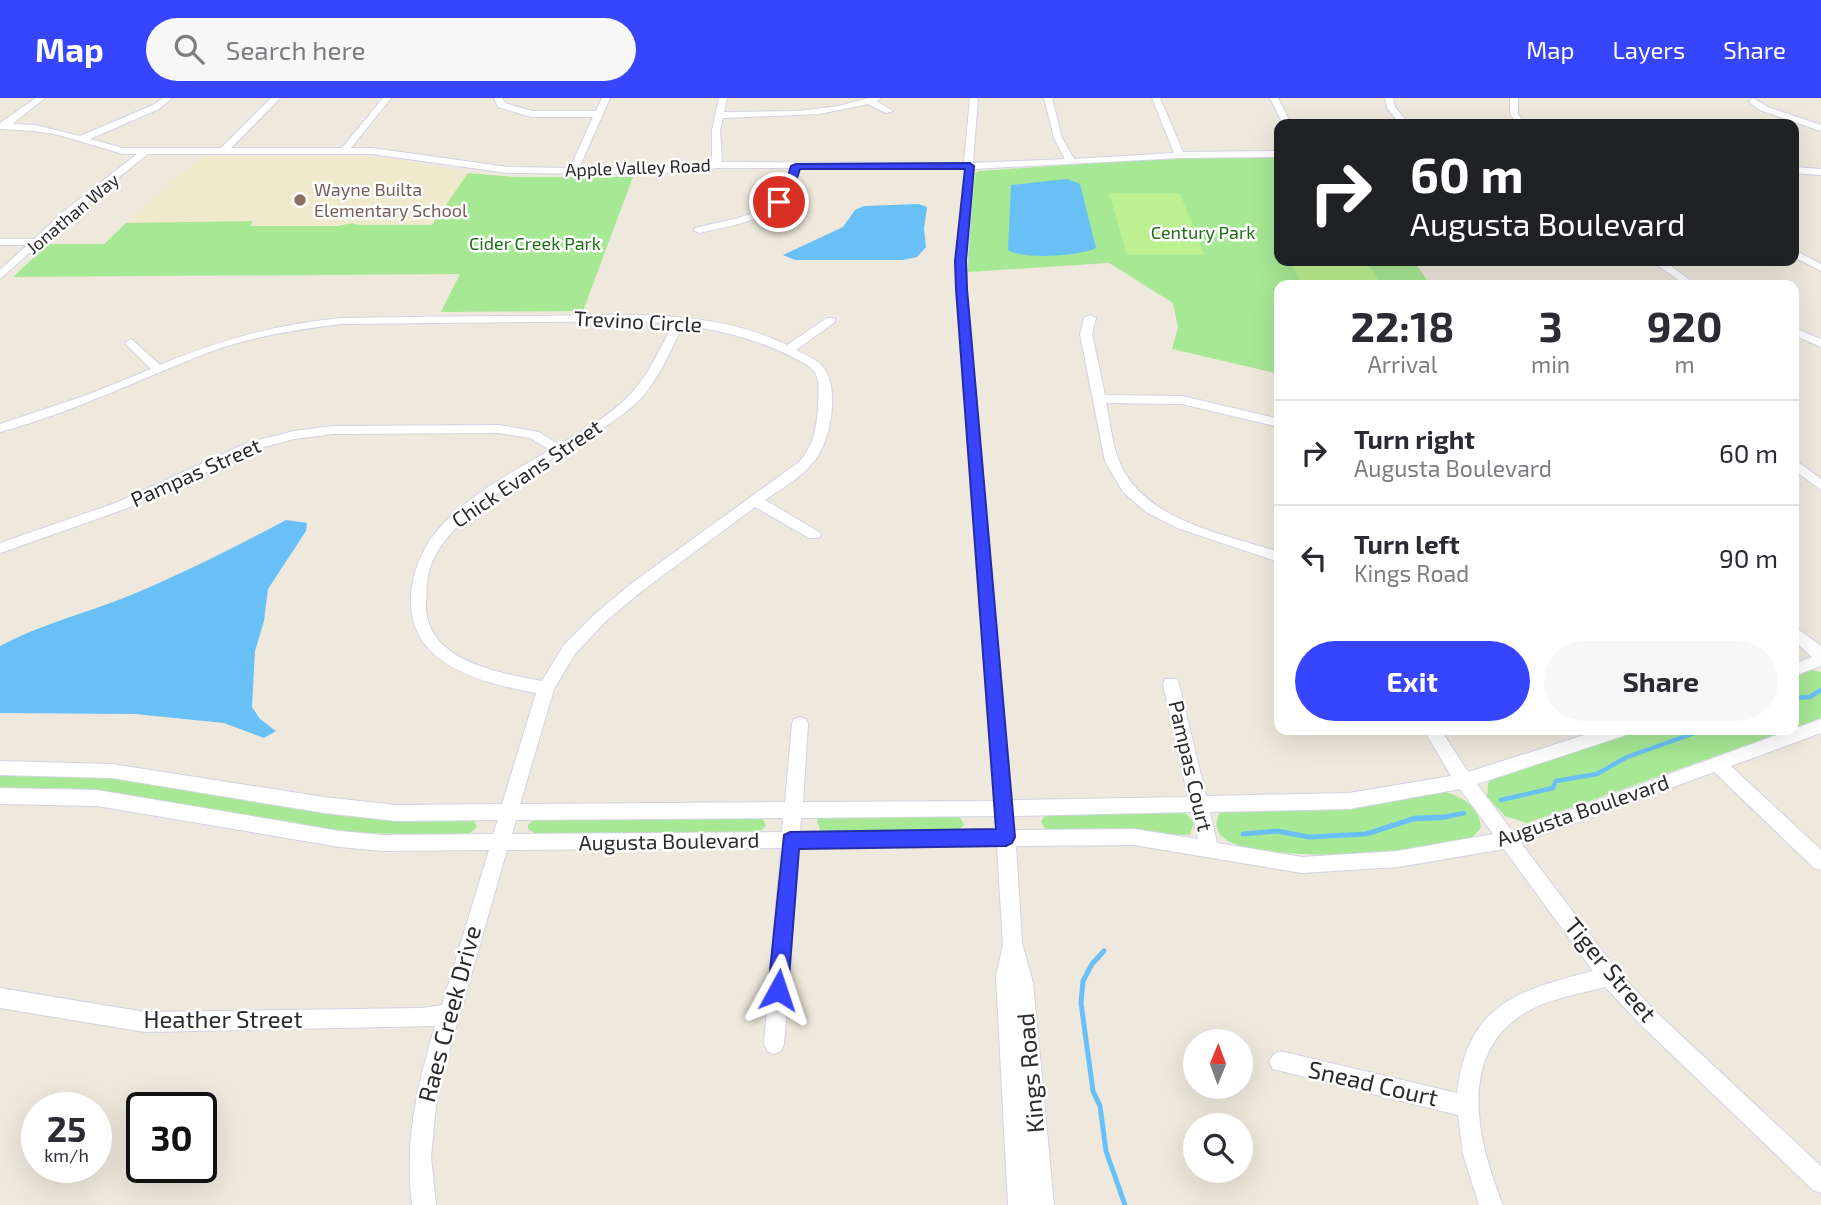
<!DOCTYPE html>
<html lang="en">
<head>
<meta charset="utf-8">
<style>
  body { margin:0; font-family:"Exo 2",sans-serif; background:#f7f7f7; color:#2b2b33; height:100vh; display:flex; flex-direction:column; font-size:26px; white-space:nowrap }
  * { box-sizing:border-box; margin:0 }
  p { font-size:23px; color:#7c7c81 }
  .icon { flex:none; width:38px; height:38px; fill:none; stroke:currentColor; stroke-width:2; stroke-linecap:round; stroke-linejoin:round }
  .map { position:relative; flex:1; overflow:hidden }
  .details { position:absolute; left:1274px; top:182px; width:525px; height:455px; display:flex; flex-direction:column; background:#fff; border-radius:14px; box-shadow:0 7px 28px #0002 }
  .details>* { flex:none }
  .top-card { position:absolute; left:1274px; top:21px; width:525px; height:147px; border-radius:14px; box-shadow:0 7px 28px #0002; background:#202124; color:#fff; overflow:hidden }
  .needle { width:46px; rotate:1deg }
  .controls { position:absolute; left:1183px; top:931px; display:grid; gap:14px }
  .controls a { display:grid; place-items:center; width:70px; height:70px; border-radius:50%; background:#fff; box-shadow:0 7px 28px #0002; font-size:35px }
  .speed { position:absolute; left:21px; top:994px; display:flex; gap:14px; font-size:35px; font-weight:700; text-align:center }
  .speed>* { display:grid; place-content:center; width:91px; height:91px; border-radius:50%; background:#fff; box-shadow:0 7px 28px #0002; line-height:1 }
  .speed small { font-size:18px; font-weight:400 }
  .speed .limit { border:4px solid #111; border-radius:10px; background:#fff; color:#111 }
  .pin { position:absolute; display:grid; place-items:center; width:60px; height:60px; color:#fff; margin:-30px; border:4px solid #fff; border-radius:50%; box-shadow:0 2px 7px #0007 }
  .me { position:absolute; width:77px; margin:-38px; rotate:5deg; stroke-linejoin:round; filter:drop-shadow(0 0 5px #0008) }
  .turn { display:flex; align-items:center; gap:24px; height:147px; padding:0 21px; font-size:32px }
  .turn .icon { width:91px; height:91px; stroke-width:2.5 }
  .turn b { display:block; font-size:49px; line-height:60px }
  .eta { display:flex; justify-content:space-evenly; align-items:center; height:119px; text-align:center }
  .eta b { font-size:42px; font-weight:700; line-height:49px }
  .button { display:flex; gap:14px; margin-top:auto; padding:14px 21px }
  .button a { flex:1; height:80px; border-radius:42px; background:#3845ff; color:#fff; font-size:28px; font-weight:700; line-height:80px; text-align:center }
  .button a+a { background:#f7f7f7; color:#2b2b33 }
  ul { padding:0; list-style:none }
  li { display:flex; align-items:center; gap:21px; height:105px; padding:0 21px; border-top:2px solid #e1e1e2 }
  li div { flex:1 }
  li b { display:block; font-size:26px }
  li em { font-style:normal }
  header { display:flex; align-items:center; gap:42px; box-sizing:border-box; height:98px; padding:0 35px; background:#3845ff; color:#fff }
  header strong { font-size:33px }
  nav { display:flex; gap:38px; margin-inline-start:auto; font-size:24px }
  .search { width:490px; height:63px; background:#f7f7f7; display:flex; align-items:center; gap:18px; box-sizing:border-box; padding:0 24px; border-radius:38px; color:#7c7c81; font-size:26px }
  .map>svg:first-child { display:block }
</style>
</head>
<body>
<header>
<strong>Map</strong>
<div class="search"><svg class="icon" aria-label="search" viewBox="0 0 24 24"><circle cx="10" cy="10" r="6"/><path d="M15 15l6 6"/></svg>Search here</div>
<nav><a>Map</a><a>Layers</a><a>Share</a></nav>
</header>
<div class="map">
<svg width="1821" height="1107" viewBox="0 0 1821 1107">
  <rect width="100%" height="100%" fill="#eee9dc"/>
  <path fill="#f1e9cb" d="M354 58 395 61 468 75 432 127H360L352 125 338 128H249L252 123 126 125 201 59Z"/>
  <path fill="#a7e895" d="M1279 59V163L1651 164 1417 167 1430 187H1279V276L1172 251 1178 229 1173 205 1109 165 968 174 967 157 975 75 979 73 1167 60Z
    M468 75 515 79H633L583 213 441 214 460 176 13 179 48 146H104L126 125 253 123 250 128H338L352 125 360 127H432Z
    M1807 571 1821 574V620L1794 630V575Z
    M1632 632H1789L1527 725 1505 718 1487 699 1488 685 1495 679Z
    M0 674H67L473 720 477 729 467 737 353 735 110 695 66 690 0 691Z
    M1440 693C1460 697 1480 707 1481 730L1473 739C1402 755 1329 763 1257 751 1238 748 1206 741 1220 714L1228 711Z
    M1179 714 1186 716 1194 724 1190 737 1053 732H1046L1041 724 1045 717Z
    M959 718 964 727 957 733 825 734 820 732 817 723 819 719Z
    M762 719 766 728 758 735 538 737 528 731V727L535 720Z"/>
  <path fill="#bcf090" d="M1109 95H1180L1204 157H1127Z
    M1290 163H1367L1381 187H1302Z"/>
  <path fill="#69c0f7" d="M1067 81 1080 86 1096 150C1080 158 1022 162 1008 152L1011 87Z
    M919 106 927 109 924 131 926 149 917 159 903 162H795L783 157 843 129 855 112 864 108Z
    M286 422 307 425 306 433 268 491 264 523 255 553 252 609 260 621 276 633 264 640 224 625 135 616 0 615V548C41 526 87 515 131 497 184 475 235 449 286 422Z"/>
  <g fill="none" stroke-linecap="round" stroke-linejoin="round">
    <path stroke="#69c0f7" stroke-width="4.5" d="M1794 600 1810 599 1821 592
      M1501 702 1553 690 1556 683 1597 676 1627 659 1703 632
      M1414 721 1440 720 1464 715"/>
    <path stroke="#69c0f7" stroke-width="5" d="M1243 736 1277 733 1309 739 1366 736 1416 720 1446 719
      M1104 853 1092 866 1083 883 1081 905 1093 993 1100 1008 1106 1053 1125 1107"/>
    <defs>
      <path id="minor" d="M36 0H45L12 26 35 27 80 38 153 7 163 0H172L159 11 90 41 123 50H221L271 0H280L231 50H342L383 0H391L351 50H372L508 69 570 70 593 19H531L498 9 494 0H502L505 5 532 13H596L602 0H610L579 70H651L712 65V32L719 0H727L724 14 799 13 839 8 868 0H881L876 3 893 13 886 15 868 6 819 16 723 20 720 32 722 64 964 65 970 0H978L973 65 1065 61 1054 40 1044 0H1052L1062 40 1074 61 1174 55 1152 0H1160L1183 54 1279 53V59L1180 60 973 71 966 191 1012 702 1188 699 1163 586 1165 581H1177L1179 586 1206 698 1349 695 1451 678 1424 632H1441L1468 674 1600 632H1628L1626 637 1477 686 1512 733 1821 621V635L1731 668 1821 752V772L1814 770 1714 674 1521 745 1616 871 1655 913 1821 1068V1095L1813 1092 1641 927 1605 889C1579 896 1547 901 1523 916 1456 959 1478 1045 1503 1107H1479L1463 1056 1458 1017 1273 971 1269 964 1273 957 1280 953 1457 995C1468 906 1516 893 1593 873L1504 751 1398 769 1302 775 1134 747 1016 748 1022 845 1033 885 1054 1107H1008L996 878 1003 847 997 748 799 750 784 946 781 953 774 956 767 953 764 946 781 750 507 752 437 996 431 1059 436 1107H412C404 1044 417 988 435 928L145 934 0 910V890L145 914 422 910 442 907 489 752 382 753 340 749 97 708 0 706V690L97 692 340 733 382 737 493 736 498 722 396 723 324 715 112 680 0 677V663L112 666 324 699 396 707 502 706 536 595C481 584 407 568 411 497 413 477 419 459 430 442 458 402 509 376 550 352L530 340 499 335 333 336 294 341 257 351 128 410 0 455V445L118 404 247 345 294 333 333 328 499 327 539 334 560 347C585 331 615 315 634 292 651 273 661 248 673 226L642 223 341 226C299 231 255 238 215 252 143 279 75 314 0 334V326L87 297 151 271 125 245 131 241 160 267C219 242 278 226 341 220 407 219 473 218 539 218 621 217 711 210 787 247L827 220H835V224L796 252C805 257 817 261 823 269 840 290 831 342 815 362 803 379 782 390 765 402L819 434 821 437 819 440H809L755 409 642 493 606 523 575 556 554 591 520 706 785 704 792 626 794 621 800 619 806 621 808 626 803 704 994 703 956 191 964 71 800 70C785 122 745 124 699 135L694 132 695 130C739 119 776 119 791 70H717L651 76 508 75 372 56H148L72 117 0 181V172L27 147H0V141H34L64 113 137 56H123L59 37 35 33 0 31V25ZM683 227C724 233 760 242 796 261 802 264 810 268 814 273 821 283 818 299 818 310 816 332 814 347 799 364L632 485 596 515 563 548 542 583C499 575 423 563 426 504 427 495 426 486 428 477 443 406 580 354 633 308 657 287 669 255 683 227ZM1460 691 1493 736 1398 753 1302 759 1217 745 1210 714 1349 711ZM1192 714 1198 741 1134 731 1014 732 1013 718ZM995 718 996 732 800 734 801 720ZM783 720 782 734 512 736 516 722Z
        M1270 0H1278L1291 26H1283Z
        M1385 0H1393L1395 9 1409 26H1400L1387 10Z
        M1510 0H1518V16L1525 26H1517L1510 16Z
        M1753 0 1768 9 1821 27V33L1762 13 1750 5 1749 3Z
        M1794 69 1821 71V77L1794 75Z
        M1794 152 1821 166V173L1794 159Z
        M1652 163H1664L1697 187H1685Z
        M1090 217 1096 220 1092 236 1105 297 1182 298 1279 321V329L1182 306 1106 305C1110 323 1112 346 1119 363 1143 423 1225 436 1279 454V464L1177 430 1146 414 1123 394 1105 363 1080 236 1084 220Z
        M1794 230 1821 241V249L1794 237Z
        M1794 361 1821 381V392L1794 372Z
        M1794 528 1821 548V568L1794 578V566L1812 559 1794 543Z"/>
    </defs>
    <use href="#minor" stroke="#d1d3e5" stroke-width="2"/>
    <use href="#minor" fill="#fff" fill-rule="evenodd"/>
  </g>
  <path fill="#3845ff" stroke="#242da6" stroke-width="2" d="M970 65 974 68 966 163 967 191 1015 739 1012 745 1006 748 799 751 788 892 785 900 778 903 771 900 768 892 784 737 790 734 996 731 956 191 955 163 965 71H800L793 92 783 106 774 104 784 92 791 68 796 66Z"/>
  <circle fill="#8d6e63" stroke="#fff" stroke-width="2.5" cx="300" cy="102" r="7"/>
  <g text-anchor="middle" stroke-width="5" stroke-linejoin="round" paint-order="stroke">
    <g font-size="18" fill="#2b2b2b" stroke="#fff">
      <text transform="translate(638 70) rotate(-2)" y="6">Apple Valley Road</text>
      <text transform="translate(73 116) rotate(-40)" y="6">Jonathan Way</text>
    </g>
    <g font-size="18" fill="#785e54" stroke="#fff" text-anchor="start">
      <text x="314" y="98">Wayne Builta<tspan x="314" dy="21">Elementary School</tspan></text>
    </g>
    <g font-size="18" fill="#1d6e15" stroke="#fff">
      <text x="1203" y="141">Century Park</text>
      <text x="535" y="152">Cider Creek Park</text>
    </g>
    <g font-size="21" fill="#2b2b2b" stroke="#fff">
      <text transform="translate(638 224) rotate(3)" y="7">Trevino Circle</text>
      <text transform="translate(196 375) rotate(-24)" y="7">Pampas Street</text>
      <text transform="translate(527 376) rotate(-34)" y="7">Chick Evans Street</text>
      <text transform="translate(1190 668) rotate(77)" y="7">Pampas Court</text>
      <text transform="translate(1583 713) rotate(-19)" y="7">Augusta Boulevard</text>
      <text transform="translate(669 744) rotate(-1)" y="7">Augusta Boulevard</text>
    </g>
    <g font-size="24" fill="#2b2b2b" stroke="#fff">
      <text transform="translate(1610 872) rotate(50)" y="8">Tiger Street</text>
      <text transform="translate(450 916) rotate(-75)" y="8">Raes Creek Drive</text>
      <text x="223" y="930">Heather Street</text>
      <text transform="translate(1031 975) rotate(-95)" y="8">Kings Road</text>
      <text transform="translate(1373 986) rotate(13)" y="8">Snead Court</text>
    </g>
  </g>
</svg>
<div class="controls">
<a><svg class="needle" viewBox="-14 -14 28 28"><path d="M0-13l5 13h-10z" fill="#e53935"/><path d="M0 13l5-13h-10z" fill="#7c7c81"/></svg></a>
<a><svg class="icon" aria-label="search" viewBox="0 0 24 24"><circle cx="10" cy="10" r="6"/><path d="M15 15l6 6"/></svg></a>
</div>
<div class="speed"><div>25<small>km/h</small></div><div class="limit">30</div></div>
<div class="pin" style="left:779px;top:104px;background:#d93025"><svg class="icon" aria-label="arrive" viewBox="0 0 24 24"><path d="M6 21V4h12l-3 4 3 4H6"/></svg></div>
<svg class="me" style="left:778px;top:892px" viewBox="-20 -20 40 40"><path d="M0-17L14 15 0 8-14 15z" fill="#3845ff" stroke="#fff" stroke-width="4"/></svg>
<div class="top-card">
<div class="turn"><svg class="icon" aria-label="right" viewBox="0 0 24 24"><path d="M7 20v-9h11M14 6l5 5-5 5"/></svg><div><b>60 m</b>Augusta Boulevard</div></div>
</div>
<section class="details">
<div class="eta">
<div><b>22:18</b><p>Arrival</p></div>
<div><b>3</b><p>min</p></div>
<div><b>920</b><p>m</p></div>
</div>
<ul>
<li><svg class="icon" aria-label="right" viewBox="0 0 24 24"><path d="M7 20v-9h11M14 6l5 5-5 5"/></svg><div><b>Turn right</b><p>Augusta Boulevard</p></div><em>60 m</em></li>
<li><svg class="icon" aria-label="left" viewBox="0 0 24 24"><path d="M17 20v-9H6M10 6l-5 5 5 5"/></svg><div><b>Turn left</b><p>Kings Road</p></div><em>90 m</em></li>
</ul>
<div class="button"><a>Exit</a><a>Share</a></div>
</section>
</div>
</body>
</html>
